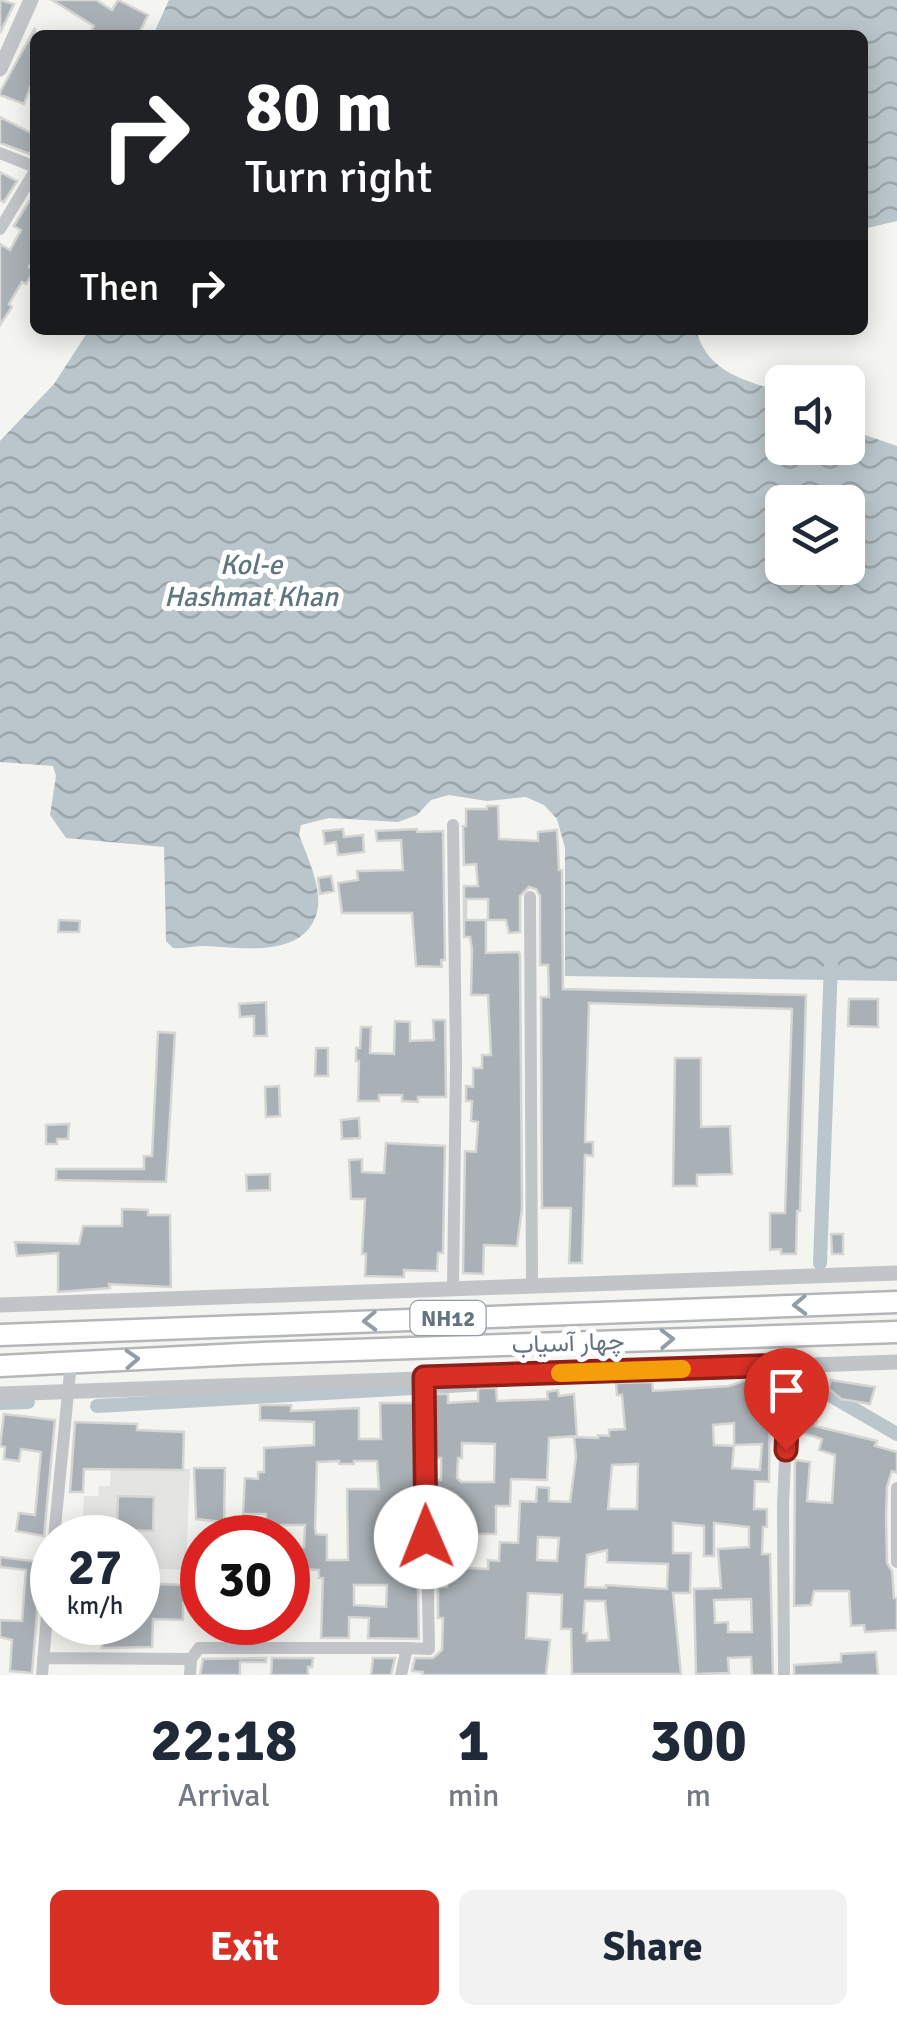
<!DOCTYPE html>
<html lang="en">
<head>
<meta charset="utf-8">
<style>
  body { margin:0; font-family:Signika,Vazirmatn,sans-serif; background:#f2f2f3; color:#1f2937; height:100vh; display:flex; flex-direction:column; font-size:38px; white-space:nowrap }
  * { box-sizing:border-box; margin:0 }
  p { font-size:32px; color:#747a83 }
  .icon { flex:none; width:55px; height:55px; fill:none; stroke:currentColor; stroke-width:2; stroke-linecap:round; stroke-linejoin:round }
  .map { position:relative; height:1675px; overflow:hidden }
  .drawer { display:flex; flex-direction:column; background:#fff; flex:1 }
  .drawer>* { flex:none }
  .guide { position:absolute; left:30px; top:30px; width:838px; height:305px; border-radius:15px; box-shadow:0 5px 25px #0003; background:#202124; color:#fff; overflow:hidden }
  .controls { position:absolute; left:765px; top:365px; display:grid; gap:20px }
  .controls a { display:grid; place-items:center; width:100px; height:100px; border-radius:15px; background:#fff; box-shadow:0 5px 25px #0003; font-size:50px }
  .speed { position:absolute; left:30px; top:1515px; display:flex; gap:20px; font-size:50px; font-weight:700; text-align:center }
  .speed>* { display:grid; place-content:center; width:130px; height:130px; border-radius:50%; background:#fff; box-shadow:0 5px 25px #0003; line-height:1 }
  .speed small { font-size:25px; font-weight:400 }
  .speed .limit { border:15px solid #d22; background:#fff; color:#111 }
  .pin { position:absolute; display:grid; place-items:center; width:85px; height:85px; color:#fff; margin:-102px -42px; border-radius:50% 50% 50% 0; rotate:-45deg; box-shadow:0 0 10px #0007 }
  .pin .icon { rotate:45deg }
  .me { position:absolute; width:110px; margin:-55px; rotate:359deg; stroke-linejoin:round; filter:drop-shadow(0 0 8px #0008) }
  .turn { display:flex; align-items:center; gap:35px; height:210px; padding:0 50px; font-size:45px }
  .turn .icon { width:130px; height:130px; stroke-width:2.5 }
  .turn b { display:block; font-size:70px; line-height:85px }
  .then { display:flex; align-items:center; height:95px; padding:0 50px; background:#0003; gap:20px; font-size:38px }
  .eta { display:flex; justify-content:space-evenly; align-items:center; height:170px; text-align:center }
  .eta b { font-size:60px; font-weight:700; line-height:70px }
  .cta { display:flex; gap:20px; margin-top:auto; padding:20px 50px }
  .cta a { flex:1; height:115px; border-radius:15px; background:#d93025; color:#fff; font-size:40px; font-weight:700; line-height:115px; text-align:center }
  .cta a+a { background:#f2f2f3; color:#1f2937 }
  .map>svg:first-child { display:block }
</style>
</head>
<body>
<div class="map">
<svg width="897" height="1675" viewBox="0 0 897 1675">
  <defs>
    <pattern id="water-waves" width="16" height="10" patternUnits="userSpaceOnUse" patternTransform="scale(2.5)"><rect width="16" height="10" fill="#bac6cb"/><path d="M0 5q4-4 8 0t8 0" fill="none" stroke="#9ba5aa"/></pattern>
  </defs>
  <rect width="100%" height="100%" fill="#f4f4f0"/>
  <path fill="#e4e5e3" fill-rule="evenodd" d="M111 1466 190 1469 186 1570 138 1568V1538H82L84 1496H98L99 1486H110ZM154 1497 152 1531 117 1530Z"/>
  <path fill="url(#water-waves)" fill-rule="evenodd" d="M169 0H897V221L863 229 862 35H153Z
    M89 330H696C708 373 744 380 782 392V448H848V429L897 446V981L565 976V848L557 819 544 805 526 797 487 801 449 795 431 800 417 815 398 822 329 818 301 825 299 835C307 856 323 889 317 912 304 960 239 947 205 946 194 946 184 949 173 948L166 941 164 847 66 838 50 815 56 776 53 766 0 762V441L54 384ZM782 502H848V568H782Z"/>
  <g fill="none" stroke-linecap="round" stroke-linejoin="round">
    <path stroke="#bac6cb" stroke-width="14" d="M820 1263 831 963
      M809 1383 897 1434
      M0 1403 28 1402
      M97 1406 484 1384"/>
  </g>
  <path fill="#aab1b6" stroke="#d5d5d3" stroke-width="2.5" fill-rule="evenodd" d="M0 0 14 4 0 33Z
    M52 0H96L112 10 118 0 148 15 138 35H89L94 26Z
    M35 28V87L31 85 24 104 0 95V92Z
    M0 117 35 135 30 154 0 143Z
    M0 172 17 181 4 202 0 200Z
    M29 201 35 205V256L29 267 34 270 26 284 22 282 9 304 12 307 0 325V244L10 250 21 230 14 226Z
    M487 806H498L499 839 538 841V832L557 830 559 870H562L563 989 806 995 800 1211H797L796 1254H781V1249L770 1250V1213H785L792 1009 589 1003 585 1142H593V1156L585 1155 582 1263H569L571 1208H542L541 997H549L548 965H540V896L536 889 529 887 520 896V932L509 933 506 920H488V899H466V920H486V953L519 952 520 956 522 1208 517 1246 484 1245 483 1274 463 1273 465 1151 476 1152 478 1122 471 1121 472 1101H466V1086L473 1087V1068H482V1055H491L488 995H471L472 949 470 937H464V886H478L476 864 464 865 463 826H466V809H487Z
    M343 829 344 837 363 835 364 852 338 855 336 842 325 844 323 831Z
    M417 829V832L443 831 445 960H441L442 967 416 966 412 913H342L338 883 358 880 357 871 403 870 401 840 377 841 376 831Z
    M331 876 334 891 320 894 318 878Z
    M59 920 80 921 79 932H58Z
    M849 999H878V1027L848 1026Z
    M266 1002 267 1036H254V1016L240 1017 239 1004Z
    M433 1020H445L446 1097H418V1102L402 1101V1095H379V1101H358L359 1061H356V1048H360L361 1027H371L370 1053 394 1054 395 1021 410 1022V1041L434 1040Z
    M158 1032 175 1033 166 1182 56 1180V1169H144V1156H152Z
    M316 1048H328V1076H315Z
    M675 1058H701V1127L730 1126 732 1174 697 1175V1186H673Z
    M279 1086 280 1116 266 1117 265 1087Z
    M359 1118 360 1138 342 1139 341 1120Z
    M69 1124 68 1139H57V1144H46V1125Z
    M386 1143 445 1146 443 1253H438L437 1271 404 1270V1277L365 1276 366 1254H362L365 1199H351L349 1160 362 1159V1172L384 1173Z
    M270 1174V1190L247 1191 246 1175Z
    M122 1209 148 1210V1215H170L171 1287 109 1284 110 1288 58 1292V1253L17 1256 15 1242 79 1244 83 1226H122Z
    M831 1234H843V1254H832Z
    M831 1380 875 1387 870 1404 841 1399 829 1389Z
    M743 1381H770L769 1482 755 1481 754 1509H767V1527H763L762 1554H770L773 1675H752L751 1657 728 1658 729 1673 696 1674 694 1589 721 1588 718 1549 749 1547V1527L714 1523V1556H704V1526L673 1523V1553H691L690 1593H673L681 1674H572L571 1629H561L562 1595 528 1593 526 1638 550 1640 546 1675H422L423 1672 412 1671 415 1658H433L442 1650 443 1618H438V1587H447V1562H437L436 1480H441V1458H436L434 1394H448V1403L478 1401V1388H496L497 1401 548 1399 547 1392 558 1390 559 1396 574 1394 577 1436 549 1438 547 1480 511 1479 510 1506H496V1534H477V1545H466V1568L488 1569V1560L499 1561 500 1542 518 1543 520 1501 536 1502 537 1487 549 1488V1501L570 1502 576 1457 574 1437 598 1438V1435L609 1436V1430L625 1429 622 1395H617L616 1383 652 1382 653 1391 729 1386ZM734 1423V1445L762 1444 760 1470 732 1468 734 1446 714 1445 713 1425ZM462 1443 495 1444 494 1482H461L457 1478 458 1458H462ZM638 1464 637 1509H608L612 1465ZM538 1537 559 1538 557 1561 537 1560ZM607 1550V1562L668 1564 667 1589 606 1585V1588L585 1587 587 1555ZM751 1599 752 1632H728V1622L715 1623 714 1600ZM585 1601H605L609 1640 587 1641V1633H583Z
    M798 1390 823 1398 816 1420 806 1417 809 1407 798 1405Z
    M380 1403H414L419 1639 368 1638 369 1618 349 1617V1638H321L323 1578H319V1570L297 1569 298 1547H304L305 1525H281L280 1538H266V1514H243L245 1478 258 1479V1472H264V1448L314 1445V1422L260 1420V1405H291V1411L359 1408V1439H381ZM339 1461V1464H354V1461H377L379 1489H347L348 1560H327V1535L316 1534 315 1528 317 1462ZM354 1585H387L386 1607 354 1605Z
    M4 1414 55 1420 44 1536 16 1531 19 1513 35 1515 41 1452 21 1449 19 1461 4 1459 5 1447 0 1446Z
    M807 1418 817 1421 815 1426 877 1441 875 1446 897 1452V1473L892 1471 887 1487 886 1517 887 1563 892 1571 894 1598H897V1630L865 1632 864 1625 851 1626 849 1591H814L811 1605 794 1606 795 1460 810 1462 807 1501 832 1503 835 1455 819 1450 822 1439 802 1433Z
    M75 1422 137 1424V1430L184 1432 183 1470 84 1469 83 1492H70Z
    M194 1468H225L224 1522 196 1519Z
    M118 1496 154 1497 153 1531 117 1530Z
    M0 1557 41 1562 32 1673 10 1671 12 1640 0 1637V1620L22 1621 26 1570 0 1567Z
    M160 1584 202 1586V1603H183V1620L153 1619 152 1647 102 1648 103 1622H138L139 1586Z
    M217 1622H249V1631L265 1630V1638H217Z
    M876 1652 878 1675H794V1665L841 1662V1654Z
    M266 1658V1662H240V1675H200L203 1659Z
    M272 1658H313L312 1667H308V1675H271Z
    M373 1658H395L391 1675H371Z"/>
  <g fill="none" stroke-linecap="round" stroke-linejoin="round">
    <defs>
      <path id="trunk" d="M0 1335 897 1302
        M0 1366 262 1353 897 1332"/>
    </defs>
    <use href="#trunk" stroke="#b4b7ba" stroke-width="25"/>
    <path stroke="#c1c5c8" stroke-width="12" d="M0 153 35 167
      M0 229 35 171
      M453 825 456 1063 453 1287
      M530 897 532 1285
      M897 1488V1562
      M54 1538 71 1362
      M43 1658 191 1659 199 1648H407
      M42 1675 52 1555
      M190 1675 191 1659
      M401 1675 407 1648 429 1649 424 1377
      M784 1675 783 1504 791 1334"/>
    <path stroke="#c1c5c8" stroke-width="15" d="M0 69 31 0
      M0 1305 897 1273
      M0 1394 897 1362"/>
    <use href="#trunk" stroke="#fff" stroke-width="20"/>
  </g>
  <defs><path id="oneway-chevron" d="M-2-3.5L2.5 0L-2 3.5" fill="none" stroke-width="1.6" stroke-linecap="round" stroke-linejoin="round" transform="scale(2.5)"/></defs>
  <g stroke="#929da7">
    <use href="#oneway-chevron" transform="translate(800 1305) rotate(178)"/>
    <use href="#oneway-chevron" transform="translate(370 1321) rotate(178)"/>
    <use href="#oneway-chevron" transform="translate(667 1339) rotate(-2)"/>
    <use href="#oneway-chevron" transform="translate(132 1359) rotate(-3)"/>
  </g>
  <g fill="none" stroke-linecap="round" stroke-linejoin="round">
    <defs>
      <path id="route" d="M426 1537 424 1377 790 1365 786 1450"/>
    </defs>
    <use href="#route" stroke="#8d1f18" stroke-width="25"/>
    <use href="#route" stroke="#d93025" stroke-width="18"/>
    <path stroke="#f59e0b" stroke-width="18" d="M560 1373 682 1369"/>
  </g>
  <g text-anchor="middle" stroke-width="10" stroke-linejoin="round" paint-order="stroke">
    <rect fill="#fff" stroke="#929da7" stroke-width="2.5" x="410.5" y="1301" width="75" height="34" rx="8"/>
    <g font-size="22" font-weight="bold" fill="#637381">
      <text x="448" y="1326">NH12</text>
    </g>
    <g font-size="25" fill="#637381" stroke="#fff">
      <text transform="translate(568 1342) rotate(-2)" y="9">چهار آسیاب</text>
    </g>
    <g font-size="28" font-style="italic" fill="#5f767e" stroke="#fff">
      <text x="251" y="574">Kol-e<tspan x="251" dy="32">Hashmat Khan</tspan></text>
    </g>
  </g>
</svg>
<div class="controls">
<a><svg class="icon" aria-label="sound" viewBox="0 0 24 24"><path d="M4 9h4l5-4v14l-5-4H4zM17 9q2 3 0 6"/></svg></a>
<a><svg class="icon" aria-label="layers" viewBox="0 0 24 24"><path d="M12 4l9 5-9 5-9-5zM3 14l9 5 9-5"/></svg></a>
</div>
<div class="speed"><div>27<small>km/h</small></div><div class="limit">30</div></div>
<div class="pin" style="left:786px;top:1450px;background:#d93025"><svg class="icon" aria-label="arrive" viewBox="0 0 24 24"><path d="M6 21V4h12l-3 4 3 4H6"/></svg></div>
<svg class="me" style="left:426px;top:1537px" viewBox="-20 -20 40 40"><circle r="19" fill="#fff"/><path d="M0-13L10 11 0 6-10 11z" fill="#d93025"/></svg>
<div class="guide">
<div class="turn"><svg class="icon" aria-label="right" viewBox="0 0 24 24"><path d="M7 20v-9h11M14 6l5 5-5 5"/></svg><div><b>80 m</b>Turn right</div></div>
<div class="then">Then<svg class="icon" aria-label="right" viewBox="0 0 24 24"><path d="M7 20v-9h11M14 6l5 5-5 5"/></svg></div>
</div>
</div>
<section class="drawer">
<div class="eta">
<div><b>22:18</b><p>Arrival</p></div>
<div><b>1</b><p>min</p></div>
<div><b>300</b><p>m</p></div>
</div>
<div class="cta"><a>Exit</a><a>Share</a></div>
</section>
</body>
</html>
